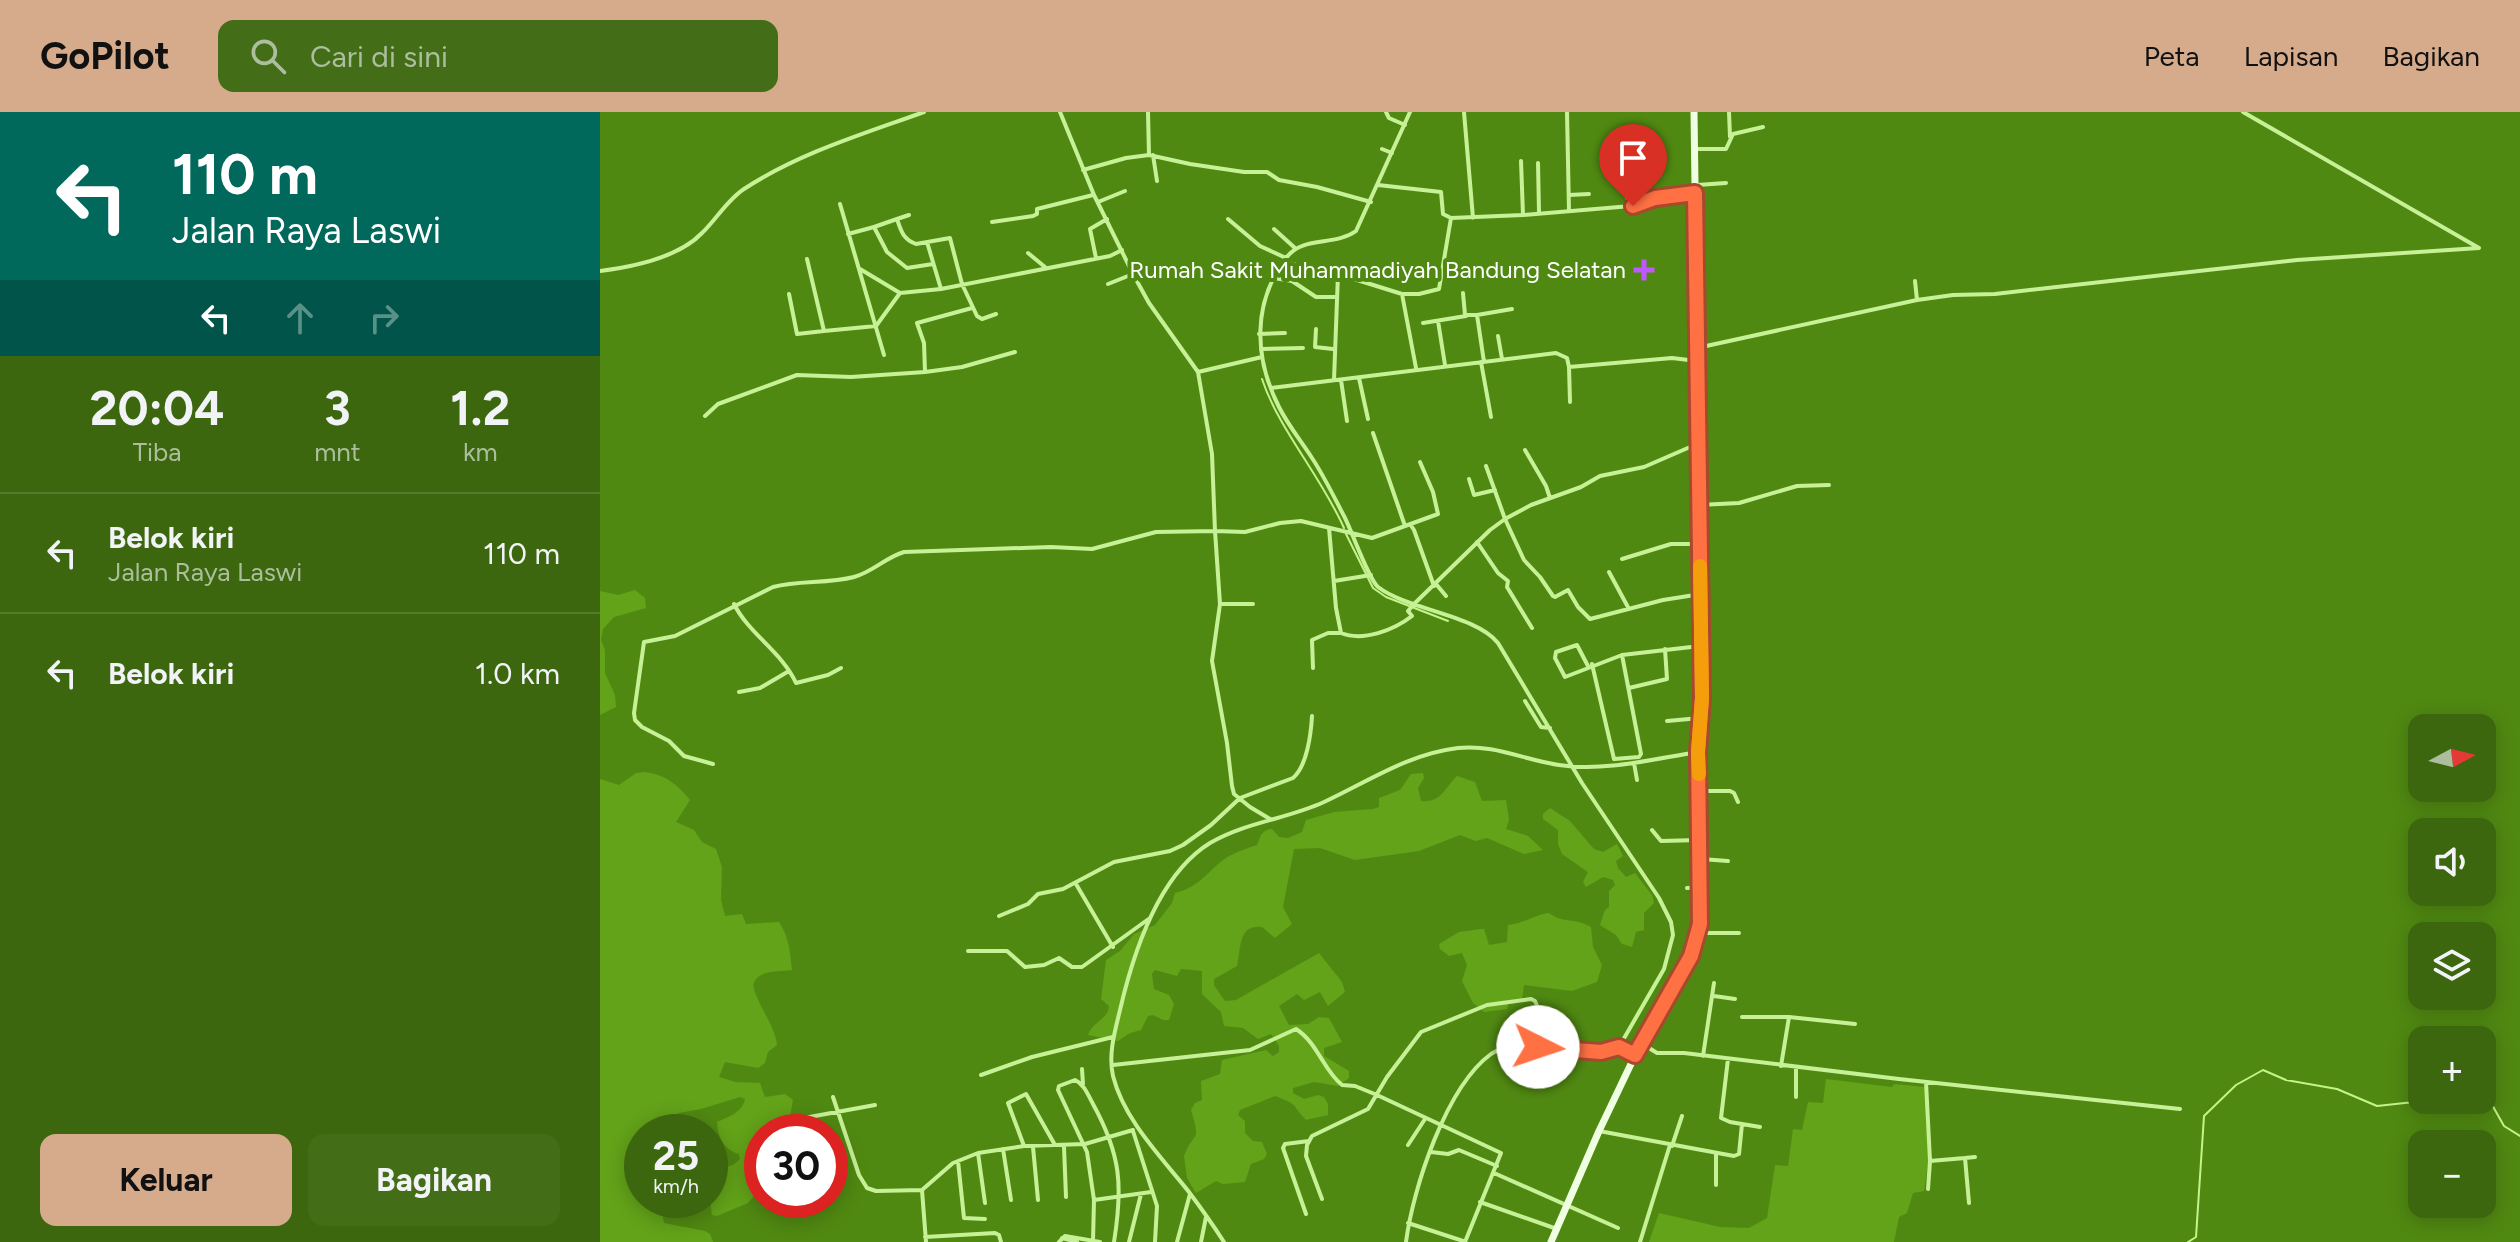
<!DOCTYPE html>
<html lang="id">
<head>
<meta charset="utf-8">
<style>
  body { margin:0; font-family:Figtree,sans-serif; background:#436d17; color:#f1f3f6; height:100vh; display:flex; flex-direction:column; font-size:30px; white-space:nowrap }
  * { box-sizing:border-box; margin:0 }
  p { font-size:26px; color:#acbe9e }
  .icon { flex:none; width:44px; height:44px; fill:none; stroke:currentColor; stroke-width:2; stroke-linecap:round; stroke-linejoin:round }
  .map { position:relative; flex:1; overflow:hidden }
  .drawer { display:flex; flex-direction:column; background:#3c670e; width:600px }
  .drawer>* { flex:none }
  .hud { background:#00695c; color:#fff; overflow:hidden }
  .needle { width:52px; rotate:83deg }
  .tools { position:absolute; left:1808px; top:602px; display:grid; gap:16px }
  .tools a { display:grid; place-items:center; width:88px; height:88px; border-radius:16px; background:#3c670e; box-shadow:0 4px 20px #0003; font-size:40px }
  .speed { position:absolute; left:24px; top:1002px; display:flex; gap:16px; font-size:40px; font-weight:700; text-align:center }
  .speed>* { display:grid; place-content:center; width:104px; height:104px; border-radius:50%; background:#3c670e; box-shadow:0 4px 20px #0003; line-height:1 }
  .speed small { font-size:20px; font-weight:400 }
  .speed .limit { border:12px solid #d22; background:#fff; color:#111 }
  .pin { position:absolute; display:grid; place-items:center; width:68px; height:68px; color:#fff; margin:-82px -34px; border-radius:50% 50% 50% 0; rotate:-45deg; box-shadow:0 0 8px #0007 }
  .pin .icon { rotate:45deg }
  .me { position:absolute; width:88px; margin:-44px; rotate:94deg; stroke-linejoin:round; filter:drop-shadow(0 0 6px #0008) }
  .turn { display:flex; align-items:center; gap:28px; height:168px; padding:0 40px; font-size:36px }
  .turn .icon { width:104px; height:104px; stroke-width:2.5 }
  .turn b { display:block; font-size:56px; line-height:68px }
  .lanes { display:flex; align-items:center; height:76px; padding:0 40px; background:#0003; justify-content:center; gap:40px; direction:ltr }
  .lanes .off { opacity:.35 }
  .eta { display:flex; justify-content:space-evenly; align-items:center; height:136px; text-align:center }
  .eta b { font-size:48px; font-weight:700; line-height:56px }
  .cta { display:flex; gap:16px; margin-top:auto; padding:16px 40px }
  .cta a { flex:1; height:92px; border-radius:16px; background:#d6ab8b; color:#111; font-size:32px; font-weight:700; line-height:92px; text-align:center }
  .cta a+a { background:#436d17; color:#f1f3f6 }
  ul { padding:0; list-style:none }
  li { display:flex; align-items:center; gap:24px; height:120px; padding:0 40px; border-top:2px solid #557b2e }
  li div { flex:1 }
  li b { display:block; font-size:30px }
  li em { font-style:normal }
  header { display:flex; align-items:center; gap:48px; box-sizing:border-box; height:112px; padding:0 40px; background:#d6ab8b; color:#111 }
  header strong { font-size:38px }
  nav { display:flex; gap:44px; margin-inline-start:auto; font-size:28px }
  .search { width:560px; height:72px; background:#436d17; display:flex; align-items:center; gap:20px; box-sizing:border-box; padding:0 28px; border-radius:16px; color:#acbe9e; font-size:30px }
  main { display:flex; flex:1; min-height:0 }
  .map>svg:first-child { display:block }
</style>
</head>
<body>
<header>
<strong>GoPilot</strong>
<div class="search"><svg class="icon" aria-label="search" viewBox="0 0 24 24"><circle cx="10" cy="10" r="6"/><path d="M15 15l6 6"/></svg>Cari di sini</div>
<nav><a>Peta</a><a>Lapisan</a><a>Bagikan</a></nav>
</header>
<main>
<section class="drawer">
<div class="hud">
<div class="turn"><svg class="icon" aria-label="left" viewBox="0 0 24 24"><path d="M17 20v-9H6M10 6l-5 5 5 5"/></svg><div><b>110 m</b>Jalan Raya Laswi</div></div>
<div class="lanes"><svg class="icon" aria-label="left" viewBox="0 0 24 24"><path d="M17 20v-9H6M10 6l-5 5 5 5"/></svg><svg class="icon off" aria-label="ahead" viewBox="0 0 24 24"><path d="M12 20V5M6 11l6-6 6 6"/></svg><svg class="icon off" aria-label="right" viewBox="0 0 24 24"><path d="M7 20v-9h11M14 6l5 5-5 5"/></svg></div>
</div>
<div class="eta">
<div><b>20:04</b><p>Tiba</p></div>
<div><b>3</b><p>mnt</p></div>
<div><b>1.2</b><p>km</p></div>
</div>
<ul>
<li><svg class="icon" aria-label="left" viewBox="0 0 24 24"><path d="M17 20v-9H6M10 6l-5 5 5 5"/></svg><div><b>Belok kiri</b><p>Jalan Raya Laswi</p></div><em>110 m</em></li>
<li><svg class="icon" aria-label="left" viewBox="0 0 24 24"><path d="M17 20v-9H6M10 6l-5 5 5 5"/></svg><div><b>Belok kiri</b></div><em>1.0 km</em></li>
</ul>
<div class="cta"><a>Keluar</a><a>Bagikan</a></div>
</section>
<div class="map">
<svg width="1920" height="1130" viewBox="0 0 1920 1130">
  <rect width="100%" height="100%" fill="#508912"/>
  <path fill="#63a319" d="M35 478 45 486 46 496 14 505 3 517 1 528 5 538V561L15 583 16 595 0 603V479L18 483Z
    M45 660C66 663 77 672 90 688L76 710 94 718 102 730 116 737 122 755 121 788 125 804 142 802 146 812 179 810C189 825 190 840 192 858 178 860 158 857 153 873 157 893 175 913 177 933L168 940 165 951 158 956 125 950 119 965 135 970 160 971 165 985 185 982 193 988 189 1010 183 1020H162V1075L148 1091 117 1104 112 1103C110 1089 107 1066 122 1057 130 1053 134 1054 140 1047L139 1042C124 1038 118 1025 117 1010 128 1005 142 1001 145 987L140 985 101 997 79 1001 71 1006 61 1020H42V1088H60L64 1111 105 1119 110 1122 113 1130H0V667L19 673 36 661Z
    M823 661 824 666 818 676 821 689C842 691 845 675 857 664L875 670 882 689 906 688 909 708 906 717 928 724 943 738 924 742 887 726 876 729 860 723 819 739 755 748 720 736 694 737 683 795 692 812 675 826 662 815C638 812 641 837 637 854L614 867V873L625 889 636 888 719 841 742 870 745 880 728 894 720 880 704 888 697 882 679 894 689 913 708 912 719 905 729 906 742 930 724 936V944L749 959V966L738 974 714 970 693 976V981L704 987 718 983 724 985 728 992V1003L706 1008C691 992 699 993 675 984L640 998 638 1003 645 1009V1021L653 1029 662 1030 667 1042 664 1047 651 1052 645 1070 623 1072 616 1069 596 1081 587 1066 584 1044C595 1017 601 1032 591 998L595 991 602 988 601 969 620 962 622 948 666 938 673 944 679 940V934L671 922 658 927 643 916 624 914 621 900 602 882V859L581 857 577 864 555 858 552 862 554 877 569 883 574 892 569 908H563L553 903 548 904 541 918 530 921 518 929 488 923C493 909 508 908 509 894L501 887 506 848 520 839 534 822 555 813 572 791 575 781C595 776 603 766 617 753 627 743 644 737 657 733 661 724 661 718 672 717L679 725 688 726 702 720 706 708 734 700 773 697 779 695V686L800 678 811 662Z
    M950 696 970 709 994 737 1003 740 1017 732 1023 744 1016 749 1018 756 1026 765 1035 761 1052 783 1054 791 1044 801V818L1036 820 1032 835 1022 832 1016 823 1000 813 1005 798 1009 795V779L1015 773 1013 768 1003 765 986 775 983 770 988 760 962 742 958 732V718L943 707V702Z
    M949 801C963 812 974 805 991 815L993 835 1002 853 997 870 972 879 924 873 922 888 909 890 907 897 884 900 873 891 862 869 867 853 862 841 849 844 840 837 839 832 859 820 881 817H884L889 833 907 830 908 813C923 812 934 803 949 801Z
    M949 900 960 909 968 926 983 931H999L1003 936 948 930 940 926V901Z
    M1226 967 1292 975 1294 972 1325 975 1329 1045 1324 1079 1313 1081 1307 1101 1299 1105 1294 1130H1049L1059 1101 1120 1115 1149 1116 1167 1106 1175 1053 1188 1054 1193 1017 1202 1018 1208 990 1223 991Z"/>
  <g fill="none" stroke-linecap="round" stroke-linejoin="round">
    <path stroke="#c4f489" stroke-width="2" d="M662 267C679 318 721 364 744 416
      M746 422 773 476 786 485 848 509
      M1882 988 1891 991 1904 1014 1920 1024
      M1588 1130 1596 1125 1604 1004 1636 973 1663 958 1686 968 1737 977 1777 994 1814 990 1834 992 1849 988"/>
    <path stroke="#c7f197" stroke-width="4" d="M460 0 494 83 533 162 549 191 598 260
      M548 0 549 43
      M786 0 789 6 805 13
      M864 0 873 106
      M967 0 969 99
      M1129 0 1130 25
      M1643 0 1879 136
      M1012 22 1023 34 1028 94
      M782 37 792 41
      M1094 37H1126L1133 22 1163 15
      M553 43 557 69
      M921 49 923 103
      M938 51 939 100
      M483 58 526 46 549 43 590 52 644 60H667L679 68 717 75 771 90
      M778 73 841 80 843 102 851 106 923 103 1031 94 1074 82 1095 81
      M1097 73 1126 71
      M969 83 989 82
      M498 90 525 79
      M240 92 284 243
      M297 107 309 103
      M628 107 660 134 686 146
      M392 110 433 104 437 102V97L493 83
      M274 115 297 107C301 119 303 127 316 132L350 126 362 172 377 204 382 207 396 202
      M674 117 695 136
      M248 122 274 115 287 140 307 156 333 152
      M327 130 341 177
      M428 141 445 155
      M496 146 490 117 507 107
      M207 147 224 219 276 214 300 181
      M683 150 738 162 802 182 816 256
      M260 157 300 181 341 177 510 144 522 138
      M0 159C32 155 78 146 102 121 116 108 127 88 144 77 199 41 263 22 324 0
      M674 166 692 169 716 185H736
      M1315 169 1317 188
      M508 172 533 162
      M863 181 865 203H877
      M189 182 197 222 224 219
      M803 182H819L839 177 851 106
      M838 209 845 253
      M823 211 866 204
      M716 217 715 235 733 237
      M659 222 685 221
      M898 224 902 247
      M1097 236 1317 188 1353 183 1395 182 1697 148 1879 136
      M661 237 703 236
      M881 250 891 305
      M884 250 877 203 912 197
      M969 255 970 290
      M325 260 362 255 415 240
      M759 266 768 307
      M734 268 738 162
      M741 268 747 309
      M671 276 956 241 967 246 969 255 1072 246 1097 249
      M105 304 118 292 197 263 251 265 325 260 324 231 317 211 372 196
      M773 321 805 414
      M925 338 946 374 950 386
      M886 354 905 407 924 448 940 465 953 484 955 485 968 478 978 495 990 507 1063 488 1101 482
      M869 367 874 383 895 378
      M1099 393 1139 391 1197 374 1229 373
      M810 412 814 418 834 474
      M729 416 736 496 741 521C763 530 794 518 812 504L808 499 814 492 890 418 905 407 931 393 981 375 1000 364 1044 355 1097 332
      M877 430 898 461 908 469 907 475 932 516
      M1022 447 1071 432H1100
      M1009 460 1029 497
      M734 469 771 463
      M836 472 846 484
      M134 492C149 522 182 540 196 571L228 563 241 556
      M620 492H653
      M992 552 1014 647 1039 645 1041 642 1022 543
      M988 554 977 533 956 540 955 546 965 565 1022 543 1100 534
      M713 556 712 528 728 521H741
      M1029 576 1067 567 1065 537
      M139 580 160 576 189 559
      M925 589 941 615 950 616
      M1067 609 1100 606
      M1034 651 1037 668
      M113 652 84 644 69 629 42 615 35 608 34 601 44 530 75 524 173 475C199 468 227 472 254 465 273 460 286 445 304 440L451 435 492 437 556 420 615 419 612 342 598 260 662 245
      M1099 679H1130L1134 681 1138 690
      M670 707 650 695 634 682 632 674 627 631 612 549 620 492 615 419 645 420 680 411 701 409 772 426 838 402 833 380 820 350
      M1052 718 1061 729 1099 728
      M1101 747 1128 749
      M476 772 513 835
      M1087 776 1102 775
      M399 804 428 792 438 782 463 777 514 750 570 739 583 733 611 713 640 686 693 666C707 654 711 622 712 604
      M1099 821H1139
      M368 839H407L425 855 444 853 459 846 472 855H482L550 806
      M1114 884 1135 887
      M1142 905H1188
      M1041 931 1057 941H1084L1299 967 1580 997
      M1020 935 1035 943
      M1103 944 1114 871
      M1128 947 1121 1006 1130 1010 1160 1015
      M513 953 650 938 696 917C718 931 723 958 742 973L755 974 777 983 901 1041 865 1130
      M1181 954 1189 905 1255 912
      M482 957 483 972
      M381 963 432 945 513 925
      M1326 970 1330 1049 1365 1046 1369 1091
      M942 973 955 936
      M233 985 259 1063 267 1076 276 1079 322 1078 353 1051 378 1041 424 1034 485 1032 533 1018
      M1196 985V955
      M204 1006 275 993
      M533 1019 557 1094 555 1130
      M999 1019 1134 1044 1139 1042 1142 1012
      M808 1033 825 1007
      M424 1034 408 991 426 982 455 1033
      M1072 1034 1082 1004
      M433 1035 438 1088
      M464 1035 466 1085
      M403 1037 411 1088
      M831 1040 848 1042 859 1038 897 1054
      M378 1041 385 1091
      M1116 1041V1073
      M1365 1046 1375 1045
      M358 1049 364 1106 385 1107
      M894 1061 1018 1116
      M1328 1077 1330 1049
      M322 1078 326 1130
      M722 1087 706 1044 707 1033 712 1024 768 997 787 965 821 920 887 893 931 887 935 889 938 896V935
      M494 1088 551 1080
      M880 1090 957 1117
      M706 1102 683 1036 685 1032 709 1029
      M808 1111 863 1129
      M325 1125 395 1121 399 1123 401 1130
      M462 1126 477 1130
      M493 1129 494 1088 487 1040 458 978 459 974 475 968C484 972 488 983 493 992 521 1043 523 1074 514 1130
      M459 1130 465 1124 500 1130
      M529 1130 541 1082
      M577 1130 590 1082
      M601 1130 606 1105
      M624 1130C613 1113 601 1096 589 1080 562 1046 524 1008 513 964 508 942 515 919 520 898 533 842 558 763 610 731 646 710 687 707 724 690 769 669 808 642 858 636 894 632 924 648 959 653 1004 660 1053 647 1098 640
      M806 1130C813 1076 846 975 891 942 900 936 911 935 921 934 950 932 993 947 1019 935L1064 857 1073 823 1071 810 1059 786 982 671 898 531C876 503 808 498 778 475 768 466 752 419 744 404 734 385 724 364 712 346 701 329 688 313 679 295 654 246 652 191 686 146 703 123 734 135 756 119L810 0
      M1040 1130 1070 1033"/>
    <path stroke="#efffe1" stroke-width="7" d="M951 1130 999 1019 1041 931 1085 855 1096 832 1100 812 1102 785 1098 640 1102 586 1094 0"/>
  </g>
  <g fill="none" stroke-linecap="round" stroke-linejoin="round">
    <defs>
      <path id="route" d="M938 935 1001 940 1019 935 1035 943 1091 844 1100 812 1098 640 1102 586 1095 81 1055 86 1033 94"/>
    </defs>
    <use href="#route" stroke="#a6492c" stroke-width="20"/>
    <use href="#route" stroke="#ff7043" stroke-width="14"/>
    <path stroke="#f59e0b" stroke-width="14" d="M1099 662 1098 640 1102 586 1100 454"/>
  </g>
  <path fill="#c057ff" stroke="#508912" stroke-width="3" d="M1040 146h8v8h8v8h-8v8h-8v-8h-8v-8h8z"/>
  <g text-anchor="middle" stroke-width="8" stroke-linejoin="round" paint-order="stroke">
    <g font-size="24" fill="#fff" stroke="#508912" text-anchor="end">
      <text x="1026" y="166">Rumah Sakit Muhammadiyah Bandung Selatan</text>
    </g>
  </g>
</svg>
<div class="tools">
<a><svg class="needle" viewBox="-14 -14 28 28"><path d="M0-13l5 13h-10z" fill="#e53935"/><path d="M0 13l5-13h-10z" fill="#acbe9e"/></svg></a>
<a><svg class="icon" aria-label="sound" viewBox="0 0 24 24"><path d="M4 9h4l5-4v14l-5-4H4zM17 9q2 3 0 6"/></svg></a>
<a><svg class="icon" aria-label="layers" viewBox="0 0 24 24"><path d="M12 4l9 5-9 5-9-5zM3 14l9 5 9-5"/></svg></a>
<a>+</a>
<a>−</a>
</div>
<div class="speed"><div>25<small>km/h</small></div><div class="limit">30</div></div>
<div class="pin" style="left:1033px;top:94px;background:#d93025"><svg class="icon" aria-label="arrive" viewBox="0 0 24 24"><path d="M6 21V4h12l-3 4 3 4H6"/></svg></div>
<svg class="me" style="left:938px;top:935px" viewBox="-20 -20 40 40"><circle r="19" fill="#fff"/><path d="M0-13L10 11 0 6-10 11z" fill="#ff7043"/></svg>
</div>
</main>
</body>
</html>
